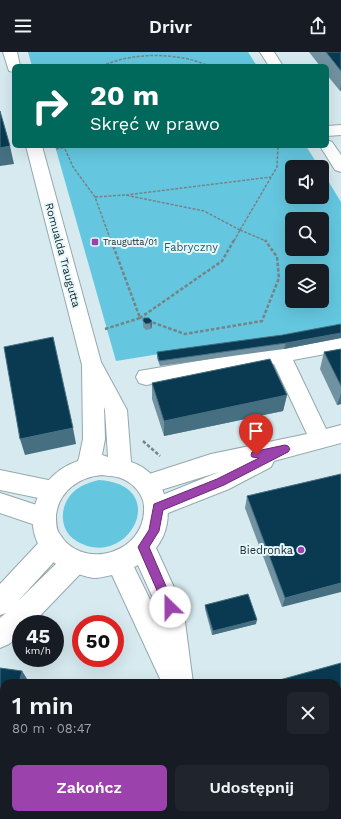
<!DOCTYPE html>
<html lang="pl">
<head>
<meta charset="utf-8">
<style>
  body { margin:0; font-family:"Work Sans",sans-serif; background:#20242c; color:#f1f3f6; height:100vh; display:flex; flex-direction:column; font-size:15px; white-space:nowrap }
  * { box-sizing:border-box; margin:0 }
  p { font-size:13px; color:#9ea1a6 }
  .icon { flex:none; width:22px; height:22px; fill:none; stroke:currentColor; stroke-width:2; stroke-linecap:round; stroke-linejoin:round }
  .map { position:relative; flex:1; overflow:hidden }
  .side { position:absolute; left:0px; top:627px; width:341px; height:140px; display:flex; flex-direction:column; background:#171b24; border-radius:12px 12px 0 0; box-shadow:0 4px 16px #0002 }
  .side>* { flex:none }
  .hud { position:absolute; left:12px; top:12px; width:317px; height:84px; border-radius:6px; box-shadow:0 4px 16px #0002; background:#00695c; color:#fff; overflow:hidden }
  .fabs { position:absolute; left:285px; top:108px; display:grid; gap:8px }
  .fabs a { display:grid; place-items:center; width:44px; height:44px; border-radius:6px; background:#171b24; box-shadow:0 4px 16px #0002; font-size:20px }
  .speed { position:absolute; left:12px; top:563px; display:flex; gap:8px; font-size:20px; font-weight:700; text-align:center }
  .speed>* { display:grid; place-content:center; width:52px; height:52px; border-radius:50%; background:#171b24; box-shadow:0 4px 16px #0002; line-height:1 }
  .speed small { font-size:10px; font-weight:400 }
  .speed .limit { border:6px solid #d22; background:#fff; color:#111 }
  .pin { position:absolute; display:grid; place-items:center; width:34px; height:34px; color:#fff; margin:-41px -17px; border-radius:50% 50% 50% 0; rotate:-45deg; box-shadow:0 0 4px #0007 }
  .pin .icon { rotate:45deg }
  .me { position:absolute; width:44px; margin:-22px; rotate:337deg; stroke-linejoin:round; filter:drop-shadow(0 0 3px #0008) }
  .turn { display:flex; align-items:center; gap:14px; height:84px; padding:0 12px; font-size:18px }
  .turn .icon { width:52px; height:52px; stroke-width:2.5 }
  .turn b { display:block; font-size:28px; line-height:34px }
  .round { display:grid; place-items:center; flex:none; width:42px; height:42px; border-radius:6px; background:#20242c }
  .overview { display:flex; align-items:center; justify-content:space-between; height:68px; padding:0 12px }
  h1 { font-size:24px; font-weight:600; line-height:30px }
  .cta { display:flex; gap:8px; margin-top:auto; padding:8px 12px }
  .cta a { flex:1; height:46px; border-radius:6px; background:#9c42ad; color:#fff; font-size:16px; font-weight:600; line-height:46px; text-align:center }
  .cta a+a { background:#20242c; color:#f1f3f6 }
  header { display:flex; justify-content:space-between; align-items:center; height:52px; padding:0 12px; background:#171b24; font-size:18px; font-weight:600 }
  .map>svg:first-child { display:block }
</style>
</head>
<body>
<header><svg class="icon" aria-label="menu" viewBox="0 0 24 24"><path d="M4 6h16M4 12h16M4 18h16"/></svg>Drivr<svg class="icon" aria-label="share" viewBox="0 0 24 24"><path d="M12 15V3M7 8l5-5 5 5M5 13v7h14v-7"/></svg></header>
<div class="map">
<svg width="341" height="767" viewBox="0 0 341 767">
  <rect width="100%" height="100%" fill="#d6eaf0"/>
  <path fill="#64c7df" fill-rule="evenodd" d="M28 0H248L257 14H32Z
    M55 94H306L319 115H292V145H322V119L341 150V273L116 309ZM292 167H322V197H292ZM292 219H322V249H292Z
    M99 428C174 433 127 522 75 488 57 476 60 449 77 437 84 432 91 430 99 428Z"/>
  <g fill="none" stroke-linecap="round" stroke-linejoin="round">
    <defs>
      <path id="minor" d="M260 0H274L283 14H269Z
        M341 73V83L327 84V74Z
        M327 88 332 90 341 103V120L335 118 320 94H327Z
        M341 285V299L293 308 326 377 341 373V391L274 409 271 415 229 437 158 465 150 462 146 455 150 448 219 420 148 442 140 439 136 432 140 425 211 402 307 382 274 312 146 333 139 331 136 325 139 319Z
        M0 418 53 429 61 432 65 439 61 446 53 449 0 438Z
        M0 441 52 458 56 465 52 472 44 476 0 461Z
        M53 482 62 485 65 493 62 501 18 549 66 502 75 498 84 502 87 510 84 518 32 572H21V582L9 592 0 596V566L6 561 0 563V532L44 485Z"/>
      <path id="major" d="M3 0H17L20 14H14V20L9 19Z
        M26 94H42L101 310 127 358 131 410C167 422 179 467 156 496L183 555 193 631H162L112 523C106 524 100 526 94 526 86 525 78 522 70 519 14 498 25 427 78 409L79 406 83 387 82 313ZM104 355 105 358 108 405 102 403 105 387ZM102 423C108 424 117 424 123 427 134 432 143 442 144 454 147 502 81 520 59 481 56 477 56 469 56 463 59 439 79 425 102 423ZM138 513 157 555 158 564 134 515Z
        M198 763H228L229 767H199Z"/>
    </defs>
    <use href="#minor" stroke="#95a8ad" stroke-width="2"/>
    <use href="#major" stroke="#95a8ad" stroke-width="2"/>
    <path stroke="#768387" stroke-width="1.5" stroke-dasharray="3 1.5" stroke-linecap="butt" d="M102 14C133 0 178 0 209 14
      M56 97 74 94
      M65 97 73 115 95 145 111 189
      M126 143 271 125
      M95 145 125 143 204 159 240 178
      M240 178 266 189
      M240 178 277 115 278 94
      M234 189 240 178"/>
    <path stroke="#768387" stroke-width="2.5" stroke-dasharray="3.5 2" stroke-linecap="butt" d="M234 188 222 209 140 266 185 282 262 269 279 226 277 205 265 188
      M105 277 140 266 111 188
      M143 389 160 404"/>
    <use href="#minor" fill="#fff" fill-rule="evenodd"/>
    <use href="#major" fill="#fff" fill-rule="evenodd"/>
  </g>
  <path fill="#7092a1" d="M309 0H341V38L340 39 327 23V14H320Z
    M143 269H152V274L151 277 146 278 143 275Z
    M341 272V286L284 297 160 314 157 306V300L282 283Z
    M341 297V352L337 353 320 317 324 300Z
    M152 331 287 343 283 359 164 384 152 347Z
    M341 422 282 555 245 456 247 444Z
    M205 553 256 572 212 583 205 557Z
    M0 616 22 619 27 627 26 631H4V662L0 661Z"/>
  <path fill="#466f81" d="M341 31V38L340 39Z
    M10 94 14 112 0 114V96Z
    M152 269V274L151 277 150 271Z
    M341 281V286L284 297 286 291Z
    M341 342V352L337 353Z
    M287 343 283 359 164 384V369Z
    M73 376 76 392 25 403 20 387Z
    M341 531V540L282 555 285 546Z
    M257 568 256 572 212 583 213 579Z
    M22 619 27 627 26 631H19Z
    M341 680V685L337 686V681Z"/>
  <path fill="#093a52" stroke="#466f81" d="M326 0H341V19Z
    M0 59 10 94 0 96Z
    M144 266H149L152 269 150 271 146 272 143 269Z
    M341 272V281L286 291 159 309 157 300 282 283Z
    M53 285 73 376 20 387 4 295Z
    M341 297V334L324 300Z
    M270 307 287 343 164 369 152 331Z
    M341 422V531L285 546 247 444Z
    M248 542 257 568 213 579 205 553Z
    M341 611V680L337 681V631H276V629Z
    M0 616 22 619 19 631H4V656L0 655Z
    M4 717V750L0 751V718Z
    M4 750V763H144L145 767H0V751Z"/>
  <path fill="#9c42ad" stroke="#652b70" d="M285 393 288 394 290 397 288 400 224 433 163 458 159 479 149 495 175 555 174 559 170 560 166 559 138 495 149 478 154 452 217 427 259 406 252 405 251 403 252 400Z"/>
  <g fill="#9c42ad" stroke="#e3f8fd" stroke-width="1.5">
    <rect x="91" y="186" width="8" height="8" rx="2"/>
    <circle cx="301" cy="498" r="4"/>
  </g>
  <g text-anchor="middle" stroke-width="4" stroke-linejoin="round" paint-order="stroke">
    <g font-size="9" fill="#21292b" stroke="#e3f8fd" text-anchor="start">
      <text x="103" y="193">Traugutta/01</text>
    </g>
    <g font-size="11" fill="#295965" stroke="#e3f8fd">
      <text x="191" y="199">Fabryczny</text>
    </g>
    <g font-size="11" fill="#21292b" stroke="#e3f8fd">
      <text transform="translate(63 203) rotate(75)" y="4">Romualda Traugutta</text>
    </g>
    <g font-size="11" fill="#21292b" stroke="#e3f8fd" text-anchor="end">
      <text x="293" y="502">Biedronka</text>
    </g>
  </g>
</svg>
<div class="fabs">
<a><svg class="icon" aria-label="sound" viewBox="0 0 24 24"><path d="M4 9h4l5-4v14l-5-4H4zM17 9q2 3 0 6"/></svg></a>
<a><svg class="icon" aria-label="search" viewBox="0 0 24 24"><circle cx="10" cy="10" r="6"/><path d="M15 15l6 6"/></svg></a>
<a><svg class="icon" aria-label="layers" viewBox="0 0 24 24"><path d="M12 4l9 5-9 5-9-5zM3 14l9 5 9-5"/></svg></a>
</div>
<div class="speed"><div>45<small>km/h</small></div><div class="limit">50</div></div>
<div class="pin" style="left:256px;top:403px;background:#d93025"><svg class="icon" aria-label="arrive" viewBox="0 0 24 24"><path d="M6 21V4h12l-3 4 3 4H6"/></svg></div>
<svg class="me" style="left:170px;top:555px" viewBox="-20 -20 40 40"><circle r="19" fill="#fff"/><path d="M0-13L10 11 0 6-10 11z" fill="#9c42ad"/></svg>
<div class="hud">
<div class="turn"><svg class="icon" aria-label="right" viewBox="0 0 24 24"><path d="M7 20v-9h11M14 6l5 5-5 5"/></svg><div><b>20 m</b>Skręć w prawo</div></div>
</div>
<section class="side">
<div class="overview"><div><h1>1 min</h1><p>80 m · 08:47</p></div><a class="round"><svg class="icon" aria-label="close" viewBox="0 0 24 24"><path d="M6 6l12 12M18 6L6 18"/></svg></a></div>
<div class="cta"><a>Zakończ</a><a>Udostępnij</a></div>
</section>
</div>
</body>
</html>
